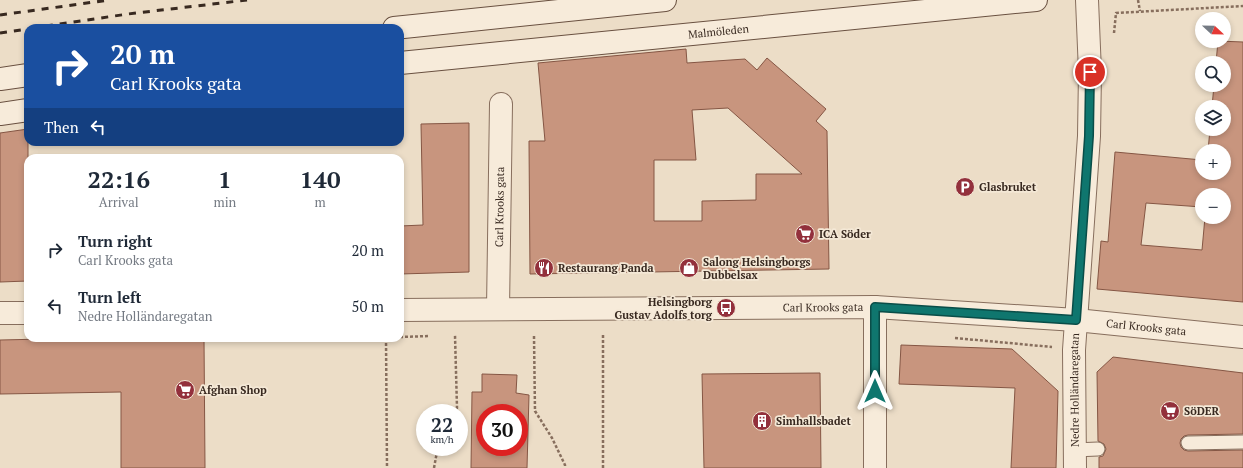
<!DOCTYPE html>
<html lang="en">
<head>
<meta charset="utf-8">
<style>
  body { margin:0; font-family:"PT Serif",serif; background:#f2f2f3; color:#1f2937; height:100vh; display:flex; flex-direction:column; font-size:15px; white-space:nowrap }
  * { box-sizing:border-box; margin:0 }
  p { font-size:13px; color:#747a83 }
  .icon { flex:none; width:22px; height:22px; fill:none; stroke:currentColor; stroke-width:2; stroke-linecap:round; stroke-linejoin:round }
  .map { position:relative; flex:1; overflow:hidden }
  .details { position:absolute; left:24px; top:154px; width:380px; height:188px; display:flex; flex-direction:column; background:#fff; border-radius:12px; box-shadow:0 2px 6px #0003 }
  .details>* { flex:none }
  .banner { position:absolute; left:24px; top:24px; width:380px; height:122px; border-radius:12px; box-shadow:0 2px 6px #0003; background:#1a4fa0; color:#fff; overflow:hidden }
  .needle { width:26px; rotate:112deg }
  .tools { position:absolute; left:1195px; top:12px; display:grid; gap:8px }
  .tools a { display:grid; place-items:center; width:36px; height:36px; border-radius:50%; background:#fff; box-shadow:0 2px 6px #0003; font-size:20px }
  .speed { position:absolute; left:416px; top:404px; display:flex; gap:8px; font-size:20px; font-weight:700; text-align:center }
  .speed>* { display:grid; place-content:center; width:52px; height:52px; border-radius:50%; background:#fff; box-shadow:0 2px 6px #0003; line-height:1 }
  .speed small { font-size:10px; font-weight:400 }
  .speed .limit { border:6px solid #d22; background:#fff; color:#111 }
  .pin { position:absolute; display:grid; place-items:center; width:34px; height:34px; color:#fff; margin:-17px; border:2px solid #fff; border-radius:50%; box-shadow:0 1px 4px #0007 }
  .me { position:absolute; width:44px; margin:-22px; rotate:0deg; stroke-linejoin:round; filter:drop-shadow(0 0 3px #0008) }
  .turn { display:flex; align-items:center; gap:14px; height:84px; padding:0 20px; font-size:18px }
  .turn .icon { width:52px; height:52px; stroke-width:2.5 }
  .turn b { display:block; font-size:28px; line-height:34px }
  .then { display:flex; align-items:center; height:38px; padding:0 20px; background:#0003; gap:8px; font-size:15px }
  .eta { display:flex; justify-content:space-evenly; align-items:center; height:68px; text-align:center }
  .eta b { font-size:24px; font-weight:700; line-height:28px }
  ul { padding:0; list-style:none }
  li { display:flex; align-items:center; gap:12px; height:56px; padding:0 20px }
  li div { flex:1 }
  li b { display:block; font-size:15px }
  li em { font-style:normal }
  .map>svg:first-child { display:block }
</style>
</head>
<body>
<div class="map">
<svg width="1243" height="468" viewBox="0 0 1243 468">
  <rect width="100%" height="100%" fill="#ecddc7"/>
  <path fill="#c8957e" stroke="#855644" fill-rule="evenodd" d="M1218 41 1243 42V302L1097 289 1101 241 1108 242 1115 152 1202 160V173H1224V151H1208L1210 129H1224V107H1212L1214 85H1224V63H1216ZM1202 195H1224V217H1205L1202 250 1141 245 1146 203 1202 207Z
    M686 49 687 63 745 59 757 70 767 58 826 109 816 121 827 131 829 269 530 274 529 141H545L538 63ZM728 108 802 174H756V200L702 201V221H654V160H696L692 110Z
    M469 123V272L400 274V226L423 225 421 124Z
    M28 129V281L0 282V133Z
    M89 338H204L205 468H121V392L0 394V340Z
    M901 345 1012 349 1058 391 1056 468H1011L1015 388 899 384Z
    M1113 357 1243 373V434L1188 435 1184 436 1181 439 1180 443 1181 447 1184 450 1188 451 1243 450V468H1099V457L1103 456 1106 449 1104 444 1098 441 1097 372Z
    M820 373 821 468H704L702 374Z
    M482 374 517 375 516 393 529 395 527 468H471L472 392H482ZM485 413H519V447H485Z"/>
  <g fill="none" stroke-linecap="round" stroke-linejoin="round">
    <defs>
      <path id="lane" d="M1188 443 1243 442
        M1074 450 1098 449"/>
      <g id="street">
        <path id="s1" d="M498 309 501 104"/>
        <path id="s2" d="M400 310 875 307 1076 320 1243 337"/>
        <path d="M0 313H28"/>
        <path d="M875 468V307"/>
        <path id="s3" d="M1075 468 1074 350 1089 136 1090 72 1087 0"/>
      </g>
      <g id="secondary">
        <path d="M394 28 665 0"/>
        <path id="s4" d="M400 63 1036 0"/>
        <path d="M0 79 28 75"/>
        <path d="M0 114 28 110"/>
      </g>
    </defs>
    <use href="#lane" stroke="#876e5d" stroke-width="15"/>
    <use href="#street" stroke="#876e5d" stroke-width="24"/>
    <use href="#secondary" stroke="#695040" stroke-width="24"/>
    <path stroke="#876e5d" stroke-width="2.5" stroke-dasharray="3 2" stroke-linecap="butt" d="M1138 0 1140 11
      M1114 33 1116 13 1243 6
      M603 335V468
      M534 336 535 411 552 438 565 465V468
      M400 337 429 336
      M386 338 387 468
      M955 338 1052 347
      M311 340 364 338
      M454 413 457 408 455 335
      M434 468 436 457 439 447"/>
    <use href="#lane" stroke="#f7ebda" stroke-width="13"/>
    <use href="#street" stroke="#f7ebda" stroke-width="22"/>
    <use href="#secondary" stroke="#f7ebda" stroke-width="22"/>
    <path stroke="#382920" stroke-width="3" stroke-dasharray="7 7" stroke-linecap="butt" d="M0 15 109 0
      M32 28 128 14 247 0
      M0 33 28 29"/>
  </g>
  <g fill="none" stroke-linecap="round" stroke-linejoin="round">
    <defs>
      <path id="route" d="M875 391V307L1076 320 1089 136 1090 72"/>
    </defs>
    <use href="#route" stroke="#0a4d48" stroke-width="10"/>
    <use href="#route" stroke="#0f766e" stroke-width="7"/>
  </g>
  <defs>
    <symbol id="parking-disc" viewBox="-11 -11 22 22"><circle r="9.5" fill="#93303c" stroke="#f4e8d6"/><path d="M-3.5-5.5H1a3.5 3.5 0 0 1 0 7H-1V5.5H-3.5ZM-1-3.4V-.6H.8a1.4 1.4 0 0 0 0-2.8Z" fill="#fff"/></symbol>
    <symbol id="supermarket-disc" viewBox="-11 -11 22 22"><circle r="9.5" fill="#93303c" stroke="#f4e8d6"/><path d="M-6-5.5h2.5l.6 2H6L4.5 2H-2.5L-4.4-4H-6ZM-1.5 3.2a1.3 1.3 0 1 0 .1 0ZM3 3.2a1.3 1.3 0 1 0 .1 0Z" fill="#fff"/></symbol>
    <symbol id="restaurant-disc" viewBox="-11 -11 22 22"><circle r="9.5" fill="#93303c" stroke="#f4e8d6"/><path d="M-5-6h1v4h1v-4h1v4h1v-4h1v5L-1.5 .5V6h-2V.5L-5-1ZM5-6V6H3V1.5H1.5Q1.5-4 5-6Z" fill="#fff"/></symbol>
    <symbol id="shop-disc" viewBox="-11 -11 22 22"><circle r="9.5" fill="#93303c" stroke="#f4e8d6"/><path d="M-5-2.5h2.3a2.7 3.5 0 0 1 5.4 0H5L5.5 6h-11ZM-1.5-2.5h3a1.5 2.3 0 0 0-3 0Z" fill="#fff"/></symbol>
    <symbol id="bus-disc" viewBox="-11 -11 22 22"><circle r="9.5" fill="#93303c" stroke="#f4e8d6"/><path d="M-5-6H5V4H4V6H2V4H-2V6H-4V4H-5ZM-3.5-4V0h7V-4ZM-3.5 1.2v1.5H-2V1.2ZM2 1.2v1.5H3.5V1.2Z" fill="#fff"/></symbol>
    <symbol id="building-disc" viewBox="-11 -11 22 22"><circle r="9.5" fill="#93303c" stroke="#f4e8d6"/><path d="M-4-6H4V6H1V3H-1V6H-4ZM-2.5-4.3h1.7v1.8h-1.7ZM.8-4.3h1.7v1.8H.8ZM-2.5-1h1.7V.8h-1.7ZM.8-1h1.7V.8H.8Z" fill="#fff"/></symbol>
  </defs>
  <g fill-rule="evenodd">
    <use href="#parking-disc" x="954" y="176" width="22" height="22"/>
    <use href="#supermarket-disc" x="794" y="223" width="22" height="22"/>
    <use href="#restaurant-disc" x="533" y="257" width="22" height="22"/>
    <use href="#shop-disc" x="678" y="257" width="22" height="22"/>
    <use href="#bus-disc" x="715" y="297" width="22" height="22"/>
    <use href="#supermarket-disc" x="174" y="379" width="22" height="22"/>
    <use href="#supermarket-disc" x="1159" y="400" width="22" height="22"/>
    <use href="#building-disc" x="751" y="410" width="22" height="22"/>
  </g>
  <g text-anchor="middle" stroke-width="3.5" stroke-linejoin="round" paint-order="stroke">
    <g font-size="11" fill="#382920" stroke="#f4e8d6">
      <text dy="4" stroke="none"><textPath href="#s4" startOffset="320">Malmöleden</textPath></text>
      <text dy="4" stroke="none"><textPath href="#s1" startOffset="102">Carl Krooks gata</textPath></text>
      <text dy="4" stroke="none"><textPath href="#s2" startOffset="423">Carl Krooks gata</textPath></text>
      <text dy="4" stroke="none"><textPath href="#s2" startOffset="747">Carl Krooks gata</textPath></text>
      <text dy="4" stroke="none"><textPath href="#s3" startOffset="78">Nedre Holländaregatan</textPath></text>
    </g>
    <g font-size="11" font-weight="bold" fill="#382920" stroke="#f4e8d6" text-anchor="start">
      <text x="979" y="191">Glasbruket</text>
      <text x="819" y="238">ICA Söder</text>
      <text x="703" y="266">Salong Helsingborgs<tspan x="703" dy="13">Dubbelsax</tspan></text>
      <text x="558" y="272">Restaurang Panda</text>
      <text x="712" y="306" text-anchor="end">Helsingborg<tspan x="712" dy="13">Gustav Adolfs torg</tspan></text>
      <text x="199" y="394">Afghan Shop</text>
      <text x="1184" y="415">SöDER</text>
      <text x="776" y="425">Simhallsbadet</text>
    </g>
  </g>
</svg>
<div class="tools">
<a><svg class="needle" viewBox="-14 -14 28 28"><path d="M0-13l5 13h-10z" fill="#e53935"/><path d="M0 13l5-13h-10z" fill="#747a83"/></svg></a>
<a><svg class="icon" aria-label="search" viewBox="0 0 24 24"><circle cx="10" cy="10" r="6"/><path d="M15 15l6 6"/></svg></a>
<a><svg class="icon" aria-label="layers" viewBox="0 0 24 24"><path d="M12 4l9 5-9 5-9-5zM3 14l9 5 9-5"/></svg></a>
<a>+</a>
<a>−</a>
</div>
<div class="speed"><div>22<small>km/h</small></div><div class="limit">30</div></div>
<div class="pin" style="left:1090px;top:72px;background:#d93025"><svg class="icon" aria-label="arrive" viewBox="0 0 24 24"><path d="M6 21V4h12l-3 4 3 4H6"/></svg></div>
<svg class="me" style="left:875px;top:391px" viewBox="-20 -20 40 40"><path d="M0-17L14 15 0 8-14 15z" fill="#0f766e" stroke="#fff" stroke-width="4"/></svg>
<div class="banner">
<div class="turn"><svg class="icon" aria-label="right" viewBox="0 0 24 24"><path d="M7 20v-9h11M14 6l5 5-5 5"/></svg><div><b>20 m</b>Carl Krooks gata</div></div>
<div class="then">Then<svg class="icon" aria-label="left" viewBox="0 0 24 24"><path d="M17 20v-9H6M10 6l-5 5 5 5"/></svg></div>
</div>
<section class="details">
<div class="eta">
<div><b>22:16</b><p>Arrival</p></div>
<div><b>1</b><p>min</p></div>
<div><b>140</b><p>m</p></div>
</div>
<ul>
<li><svg class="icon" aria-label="right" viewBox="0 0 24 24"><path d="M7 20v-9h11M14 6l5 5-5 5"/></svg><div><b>Turn right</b><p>Carl Krooks gata</p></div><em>20 m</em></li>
<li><svg class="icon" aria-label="left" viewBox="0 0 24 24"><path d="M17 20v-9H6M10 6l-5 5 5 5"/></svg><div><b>Turn left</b><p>Nedre Holländaregatan</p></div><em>50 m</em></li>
</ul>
</section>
</div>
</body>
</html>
